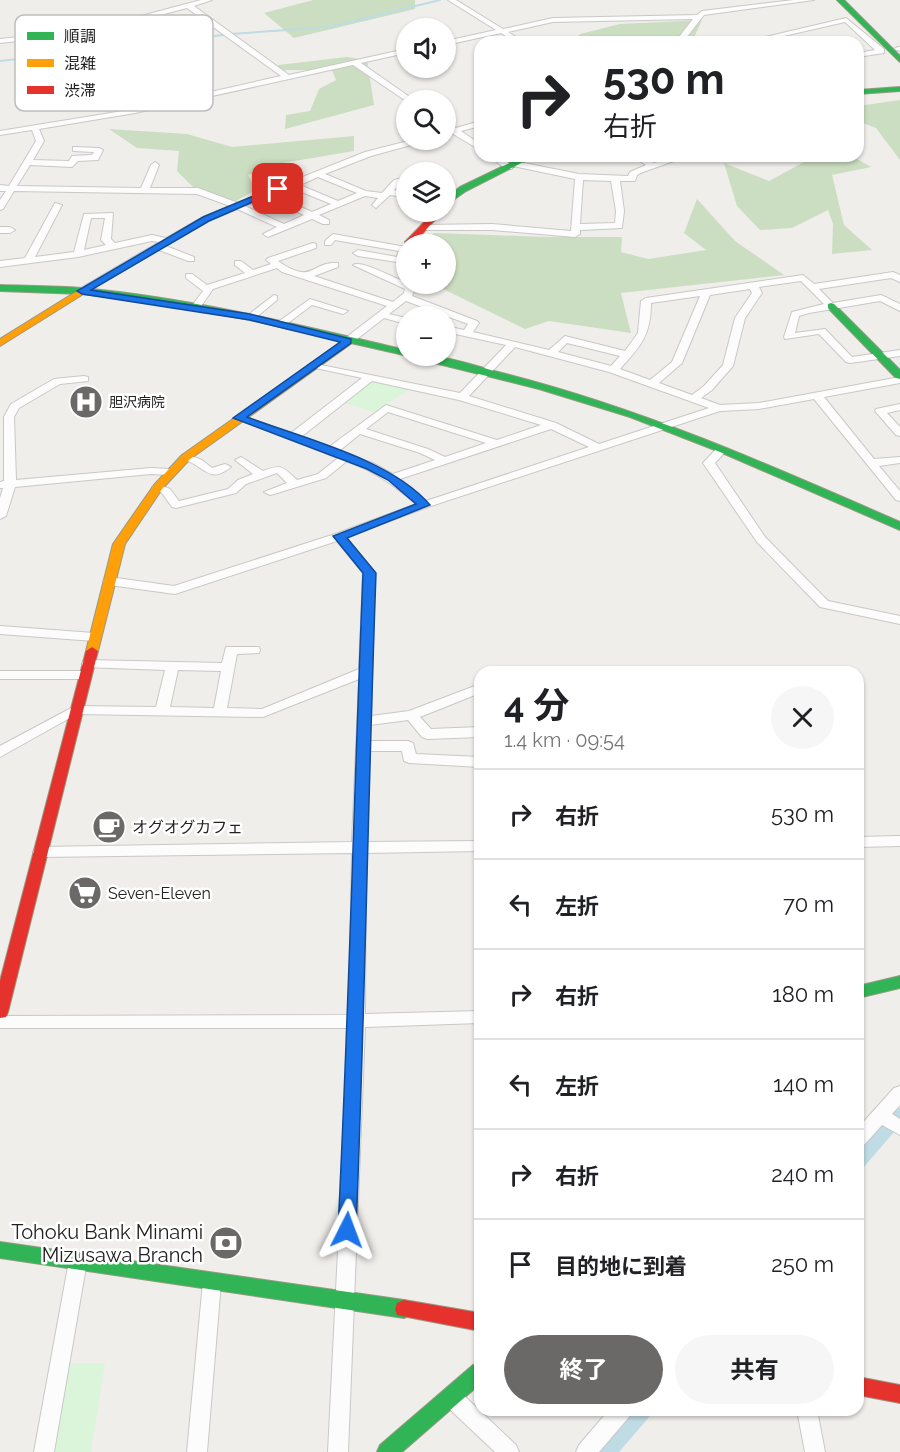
<!DOCTYPE html>
<html lang="ja">
<head>
<meta charset="utf-8">
<style>
  body { margin:0; font-family:Raleway,"Noto Sans JP",sans-serif; background:#f6f6f6; color:#202124; height:100vh; display:flex; flex-direction:column; font-size:22px; white-space:nowrap }
  * { box-sizing:border-box; margin:0 }
  p { font-size:20px; color:#757577 }
  .icon { flex:none; width:33px; height:33px; fill:none; stroke:currentColor; stroke-width:2; stroke-linecap:round; stroke-linejoin:round }
  .map { position:relative; flex:1; overflow:hidden }
  .drawer { position:absolute; left:474px; top:666px; width:390px; height:750px; display:flex; flex-direction:column; background:#fff; border-radius:18px; box-shadow:0 2px 4px #0004 }
  .drawer>* { flex:none }
  .top-card { position:absolute; left:474px; top:36px; width:390px; height:126px; border-radius:18px; box-shadow:0 2px 4px #0004; background:#fff; color:#202124; overflow:hidden }
  .fabs { position:absolute; left:396px; top:18px; display:grid; gap:12px }
  .fabs a { display:grid; place-items:center; width:60px; height:60px; border-radius:50%; background:#fff; box-shadow:0 2px 4px #0004; font-size:30px }
  .pin { position:absolute; display:grid; place-items:center; width:51px; height:51px; color:#fff; margin:-26px; border-radius:12px; box-shadow:0 3px 9px #0006 }
  .me { position:absolute; width:66px; margin:-33px; rotate:3deg; stroke-linejoin:round; filter:drop-shadow(0 0 4px #0008) }
  .turn { display:flex; align-items:center; gap:21px; height:126px; padding:0 30px; font-size:27px }
  .turn .icon { width:78px; height:78px; stroke-width:2.5 }
  .turn b { display:block; font-size:42px; line-height:51px }
  .round { display:grid; place-items:center; flex:none; width:63px; height:63px; border-radius:32px; background:#f6f6f6 }
  .head { display:flex; align-items:center; justify-content:space-between; height:102px; padding:0 30px }
  h1 { font-size:36px; font-weight:700; line-height:45px }
  .action { display:flex; gap:12px; margin-top:auto; padding:12px 30px }
  .action a { flex:1; height:69px; border-radius:36px; background:#6a6968; color:#fff; font-size:24px; font-weight:700; line-height:69px; text-align:center }
  .action a+a { background:#f6f6f6; color:#202124 }
  ul { padding:0; list-style:none }
  li { display:flex; align-items:center; gap:18px; height:90px; padding:0 30px; border-top:2px solid #e0e0e0 }
  li div { flex:1 }
  li b { display:block; font-size:22px }
  li em { font-style:normal }
  .map>svg:first-child { display:block }
</style>
</head>
<body>
<div class="map">
<svg width="900" height="1452" viewBox="0 0 900 1452">
  <rect width="100%" height="100%" fill="#f0eeeb"/>
  <path fill="#cbdec1" d="M313 0H415V9L294 38 264 13Z
    M702 20 692 42 575 41 580 34 620 24Z
    M347 57 367 60 374 105 285 129 286 115 310 111 319 89 336 80 332 70H279L278 65Z
    M900 100V160L876 128 858 121V106Z
    M109 129 187 134 232 147 354 136V151L283 163 248 175 256 190 236 201 196 190 177 171 179 151 137 148Z
    M847 156H852L871 167 832 175 844 225 872 250 832 254 833 224 828 210 792 228 760 230 737 206 724 163 769 181 804 162Z
    M697 199 735 241 784 275 621 293 631 333 549 321 525 329 433 284H446V244H420L434 233 547 237H622L621 252 648 259 706 250 684 233Z"/>
  <path fill="#daf5da" d="M370 381H374L409 390 374 412 344 403Z
    M67 1363H105L91 1452H51Z"/>
  <g fill="none" stroke-linecap="round" stroke-linejoin="round">
    <path stroke="#bfdbe3" stroke-width="2" d="M0 61 27 58 91 44 171 42 230 34 330 27 440 0"/>
    <path fill="#bfdbe3" fill-rule="evenodd" d="M900 1108V1125L863 1168 858 1170V1152L895 1109Z
      M632 1410H653L650 1416 619 1452H598L601 1446Z"/>
    <defs>
      <path id="street" d="M201 0H212L194 6 289 75 406 49V53L361 63 414 100 406 101 353 65 135 113 39 129 44 141 33 160 69 161 72 156 92 155 94 152 73 151V147H76L99 148 103 150 98 160 78 161 72 167 30 165 17 186 141 188 151 165 155 162 159 165 150 188H198L238 203 365 152 412 140H423L422 142 371 156 325 174 366 191 382 193 394 180 406 177V182L400 184 394 190 406 193V197L390 195 376 208 372 205 378 198 365 196 319 215 329 220V224H323L312 219 268 237 263 234 277 227 237 209 209 221 166 246 194 257V261H188L159 250 82 294 77 291 79 289 159 242 152 241 78 257 0 267V261L25 258 55 203 62 205 35 257 74 252 84 214 113 213 111 239 115 243 152 235 166 238 203 217 230 206 197 194 14 191 3 209 0 210V200L6 191H0V185L9 186 36 141 32 130 0 135V131L135 109 281 76 187 8 92 33 0 43V39L92 29ZM318 177 357 193 338 201 300 185ZM292 188 331 204 312 212 274 195ZM267 198 304 215 284 224 245 206ZM91 218H105L101 240 106 245 84 250Z
        M448 0H456L503 29 553 18 697 15 702 11 794 0H814L704 15 683 42H675L693 19 553 22 508 32 524 42H515L501 33 446 45V41L496 30Z
        M846 18 884 49V53L858 57V53L875 50 845 22 758 42H744Z
        M898 47H900V51L894 49Z
        M480 121V126L461 131 480 144V150L453 134 446 132 448 130 446 128V123L456 128Z
        M489 156H499L510 164 514 161 579 174 628 176 630 172 646 165 632 156H642L654 163 675 156H688L643 172 637 175 635 181H620L624 211 622 228 580 230V234L575 237 492 230H422V226L425 225 492 224 571 231 575 179 513 166 512 169H506ZM583 180 611 181 616 211 615 223 580 224Z
        M0 227H10L15 230 10 233H0Z
        M333 234 406 247V277L401 274 397 262 358 256 353 253 358 250 397 257 399 251 335 240 331 245H325V241Z
        M313 243 316 244V248L278 261C314 286 310 261 338 263V267L314 276 393 302 404 293 405 289 353 265C363 259 402 284 414 284L416 287 412 296 477 321 479 323 473 332 549 350 565 336 625 351 638 333 641 301 646 298 803 275 814 284 893 272 900 275V282L891 278 819 289 833 303 881 295 900 304V311L880 301 809 313 799 316 795 333 825 329 852 357 900 350V356L850 363 846 362 819 334 785 339 784 337 792 312 824 304 801 281 759 287 762 293 745 318 733 366 712 390 701 398 720 405 759 403 900 377V383L824 397 874 459 900 457V463L879 466 900 491V501L896 500 814 399 759 409 720 411 428 507 346 537 375 573 371 716 409 711 480 684V693L420 717 431 729 480 727V737L427 739 422 737 408 720 370 725V741H408L413 743 416 754 480 757V767L409 763 404 761 402 751H369L366 842 480 841V851L366 853 365 1014 480 1011V1023L365 1027 348 1452H328L349 1028H0V1016L349 1015 352 853 40 857 35 856 33 852 35 848 40 847 352 842 359 679 263 717 77 714 0 757V746L75 706 156 707 165 670 83 667 82 664 83 661 88 660 222 663 226 647H259L260 650 259 653 237 654 227 708 262 709 359 669 363 573 337 541 175 594 109 585 103 581 109 577 174 586 335 534 416 504C394 485 374 471 347 461L326 478 274 494 270 495 264 492 287 483 277 473 246 484 236 493 176 508 172 507 162 493 152 487 158 484 170 489 179 501 228 489 238 480 253 474 235 460 241 457 263 471C282 464 282 466 297 480L318 474 338 458 234 418 239 415 243 416 291 433 362 378 311 367V363L460 393 506 345 446 332V326L464 330 468 324 406 301 389 314 406 318V324L384 318 352 343H344V339L387 306 282 272 277 268 213 289 199 309 191 307 203 291 186 278V274H192L207 285 245 273 235 265V261H241L253 270 271 264 266 260 268 258ZM750 289 752 293 735 318 723 365 704 386 692 395 659 383 682 363 710 295ZM700 296 672 362 650 380 620 369C641 346 651 335 651 303ZM567 343 620 356 611 366 558 352ZM515 347 609 372 709 408 599 444 556 423 469 396ZM372 381 459 400 541 425 497 440 386 405 329 447 301 437ZM388 412 486 443 445 457 428 449 366 429ZM551 429 589 447 426 501 400 479ZM360 434 420 453 435 460 393 474 375 464 339 451ZM178 670 221 671 214 708 170 707Z
        M274 295 277 296V300L254 319H248V315Z
        M310 299 348 311 343 314 312 305 284 326H278V322Z
        M84 376 88 377V381L60 384 19 408 14 417 16 480 151 468 170 469 176 472 170 475 151 474 15 487 6 516 0 519V498L3 488H0V482L4 481V417L11 404 54 379Z
        M900 404V410L887 413 900 427V436L896 435 875 411 876 409Z
        M721 447 727 450 715 463 765 537 828 601 900 616V624L820 607 757 542 703 463 717 448Z
        M186 454 202 460 212 468 225 464 231 467C213 481 209 473 194 464 189 461 185 461 180 457Z
        M0 626 94 633 100 637 94 641 0 634Z
        M0 671H85L92 675 85 679H0Z
        M900 836V846L858 847V837Z
        M900 1086V1105L892 1114 900 1119V1135L882 1125 864 1145 858 1147V1128L894 1088Z
        M78 1253 84 1255 87 1261 54 1452H34L69 1261 72 1255Z
        M212 1273 219 1276 221 1282 207 1452H187L203 1282 205 1276Z
        M451 1388 458 1390 516 1445 519 1452H495L444 1404 441 1397 444 1390Z
        M609 1410H632L629 1417 599 1452H576L579 1445Z
        M797 1410H817L825 1452H805Z"/>
      <path id="fast" d="M837 0H844L900 56V62Z
        M900 87V91L858 94V90Z
        M524 156H535L466 191 446 205V198L460 187Z
        M0 285C27 286 55 286 82 288 192 298 300 325 406 350L408 356 245 319 164 304 82 294 0 291Z
        M831 303 834 304 900 370V379L896 378 828 308V304Z
        M413 356C441 353 474 366 502 373 641 408 770 465 900 522V530L720 452 630 417 539 389 414 358Z
        M900 976V988L858 998V986Z
        M0 1242 404 1300 411 1303 413 1309 411 1315 404 1318 0 1258Z
        M480 1363V1384L402 1452H377L380 1445 473 1365Z"/>
      <path id="slow" d="M82 288 87 291 85 293 0 346V339Z
        M348 338 352 339V343L190 459 162 489 125 544 98 651 97 654H87L86 651 113 544 154 485 182 455Z"/>
      <path id="jam" d="M434 212H442L413 244 405 246V242Z
        M92 647 98 651 8 1012 6 1017 0 1018V981L86 651Z
        M404 1300 480 1313V1331L397 1315 395 1309 397 1303Z
        M858 1377 900 1385V1403L858 1395Z"/>
    </defs>
    <use href="#street" stroke="#c9c8c7" stroke-width="2"/>
    <use href="#fast" stroke="#999a82" stroke-width="2"/>
    <use href="#slow" stroke="#999a82" stroke-width="2"/>
    <use href="#jam" stroke="#999a82" stroke-width="2"/>
    <use href="#street" fill="#fdfcfc" fill-rule="evenodd"/>
    <use href="#fast" fill="#30b455" fill-rule="evenodd"/>
    <use href="#slow" fill="#ff9f0a" fill-rule="evenodd"/>
    <use href="#jam" fill="#e5322d" fill-rule="evenodd"/>
  </g>
  <path fill="#1a73e8" stroke="#114b97" stroke-width="1.5" d="M275 187 283 189 209 221 91 290 250 314 351 339V343L247 417C302 438 391 459 430 505L347 538 376 573C368 792 365 1011 356 1230L353 1236 347 1238 340 1236 338 1230C349 1011 354 792 363 573L333 536 416 504 388 480 367 469 233 418 340 342 250 320 82 294 77 291 203 217Z"/>
  <defs>
    <symbol id="hospital-disc" viewBox="-11 -11 22 22"><circle r="9.5" fill="#6a6968" stroke="#fff"/><path d="M-5-5h3v3.5h4V-5h3V5h-3V1.5h-4V5h-3Z" fill="#fff"/></symbol>
    <symbol id="cafe-disc" viewBox="-11 -11 22 22"><circle r="9.5" fill="#6a6968" stroke="#fff"/><path d="M-5.5-4.5H6V0H3Q3 3.5 0 3.5H-2.5Q-5.5 3.5-5.5 0ZM3-3.2v2h1.7v-2ZM-6 4.5H4V6H-6Z" fill="#fff"/></symbol>
    <symbol id="supermarket-disc" viewBox="-11 -11 22 22"><circle r="9.5" fill="#6a6968" stroke="#fff"/><path d="M-6-5.5h2.5l.6 2H6L4.5 2H-2.5L-4.4-4H-6ZM-1.5 3.2a1.3 1.3 0 1 0 .1 0ZM3 3.2a1.3 1.3 0 1 0 .1 0Z" fill="#fff"/></symbol>
    <symbol id="bank-disc" viewBox="-11 -11 22 22"><circle r="9.5" fill="#6a6968" stroke="#fff"/><path d="M-6-4H6V4H-6ZM0-2.3a2.3 2.3 0 1 0 0 4.6a2.3 2.3 0 1 0 0-4.6Z" fill="#fff"/></symbol>
  </defs>
  <g fill-rule="evenodd">
    <use href="#hospital-disc" x="67" y="383" width="38" height="38"/>
    <use href="#cafe-disc" x="90" y="808" width="38" height="38"/>
    <use href="#supermarket-disc" x="66" y="874" width="38" height="38"/>
    <use href="#bank-disc" x="207" y="1224" width="38" height="38"/>
  </g>
  <g text-anchor="middle" stroke-width="5" stroke-linejoin="round" paint-order="stroke">
    <g font-size="14" fill="#222" stroke="#fff" text-anchor="start">
      <text x="109" y="407">胆沢病院</text>
    </g>
    <g font-size="16" fill="#222" stroke="#fff" text-anchor="start">
      <text x="132" y="833">オグオグカフェ</text>
      <text x="108" y="899">Seven-Eleven</text>
    </g>
    <g font-size="20" fill="#222" stroke="#fff" text-anchor="end">
      <text x="203" y="1239">Tohoku Bank Minami<tspan x="203" dy="23">Mizusawa Branch</tspan></text>
    </g>
  </g>
  <rect x="15" y="15" width="198" height="96" rx="9" fill="#fff" stroke="#bdbdbd" stroke-width="1.5"/>
  <rect x="27" y="32" width="27" height="8" fill="#30b455"/>
  <rect x="27" y="59" width="27" height="8" fill="#ff9f0a"/>
  <rect x="27" y="86" width="27" height="8" fill="#e5322d"/>
  <g font-size="16" fill="#222">
    <text x="64" y="42">順調</text>
    <text x="64" y="69">混雑</text>
    <text x="64" y="96">渋滞</text>
  </g>
</svg>
<div class="fabs">
<a><svg class="icon" aria-label="sound" viewBox="0 0 24 24"><path d="M4 9h4l5-4v14l-5-4H4zM17 9q2 3 0 6"/></svg></a>
<a><svg class="icon" aria-label="search" viewBox="0 0 24 24"><circle cx="10" cy="10" r="6"/><path d="M15 15l6 6"/></svg></a>
<a><svg class="icon" aria-label="layers" viewBox="0 0 24 24"><path d="M12 4l9 5-9 5-9-5zM3 14l9 5 9-5"/></svg></a>
<a>+</a>
<a>−</a>
</div>
<div class="pin" style="left:278px;top:189px;background:#d93025"><svg class="icon" aria-label="arrive" viewBox="0 0 24 24"><path d="M6 21V4h12l-3 4 3 4H6"/></svg></div>
<svg class="me" style="left:347px;top:1230px" viewBox="-20 -20 40 40"><path d="M0-17L14 15 0 8-14 15z" fill="#1a73e8" stroke="#fff" stroke-width="4"/></svg>
<div class="top-card">
<div class="turn"><svg class="icon" aria-label="right" viewBox="0 0 24 24"><path d="M7 20v-9h11M14 6l5 5-5 5"/></svg><div><b>530 m</b>右折</div></div>
</div>
<section class="drawer">
<div class="head"><div><h1>4 分</h1><p>1.4 km · 09:54</p></div><a class="round"><svg class="icon" aria-label="close" viewBox="0 0 24 24"><path d="M6 6l12 12M18 6L6 18"/></svg></a></div>
<ul>
<li><svg class="icon" aria-label="right" viewBox="0 0 24 24"><path d="M7 20v-9h11M14 6l5 5-5 5"/></svg><div><b>右折</b></div><em>530 m</em></li>
<li><svg class="icon" aria-label="left" viewBox="0 0 24 24"><path d="M17 20v-9H6M10 6l-5 5 5 5"/></svg><div><b>左折</b></div><em>70 m</em></li>
<li><svg class="icon" aria-label="right" viewBox="0 0 24 24"><path d="M7 20v-9h11M14 6l5 5-5 5"/></svg><div><b>右折</b></div><em>180 m</em></li>
<li><svg class="icon" aria-label="left" viewBox="0 0 24 24"><path d="M17 20v-9H6M10 6l-5 5 5 5"/></svg><div><b>左折</b></div><em>140 m</em></li>
<li><svg class="icon" aria-label="right" viewBox="0 0 24 24"><path d="M7 20v-9h11M14 6l5 5-5 5"/></svg><div><b>右折</b></div><em>240 m</em></li>
<li><svg class="icon" aria-label="arrive" viewBox="0 0 24 24"><path d="M6 21V4h12l-3 4 3 4H6"/></svg><div><b>目的地に到着</b></div><em>250 m</em></li>
</ul>
<div class="action"><a>終了</a><a>共有</a></div>
</section>
</div>
</body>
</html>
